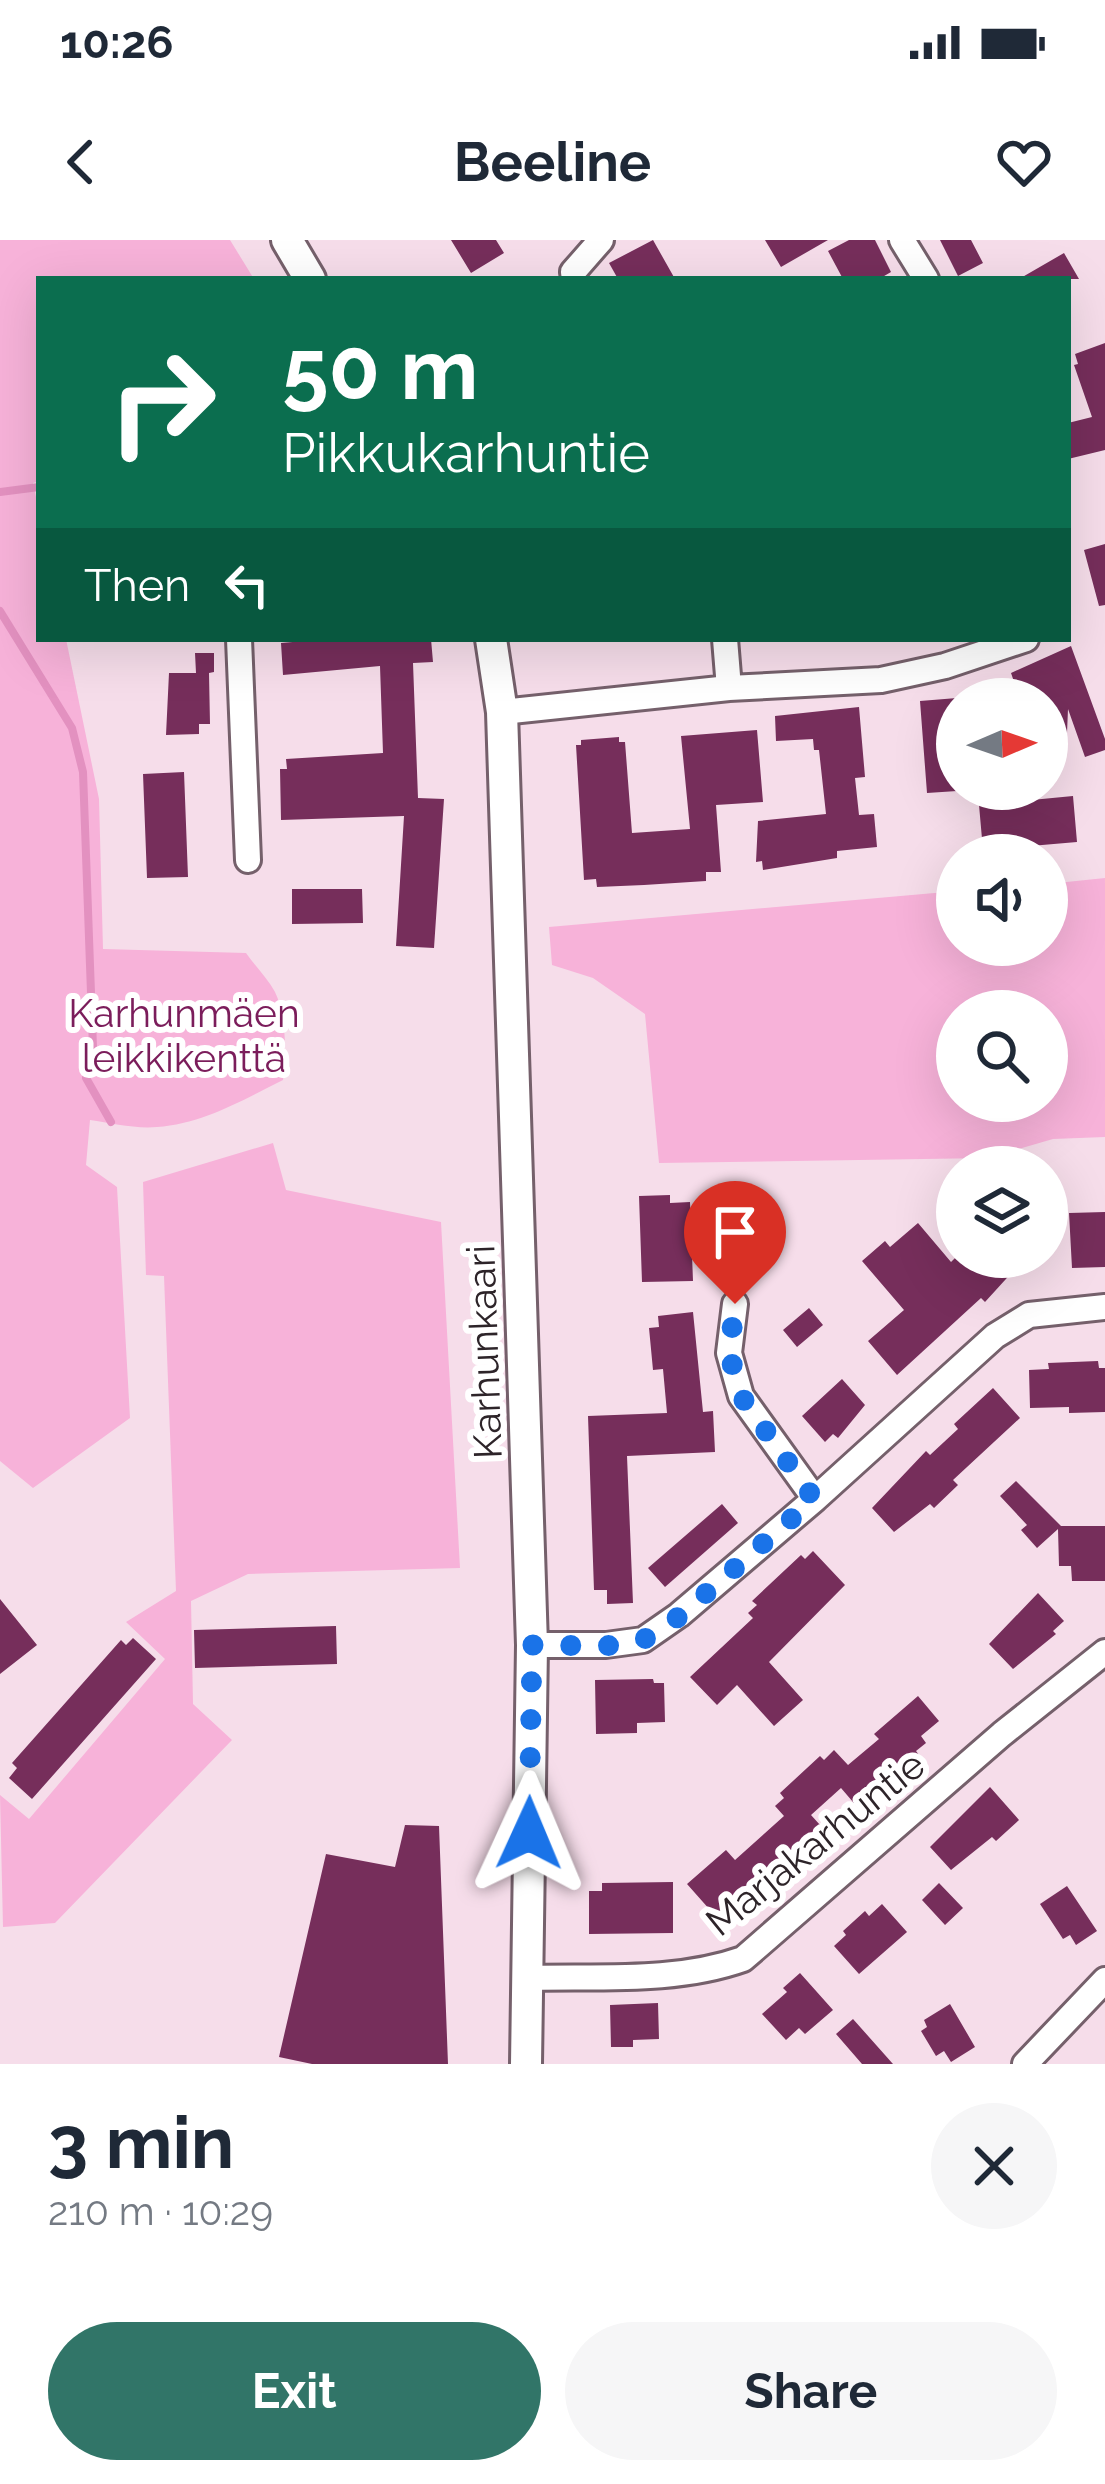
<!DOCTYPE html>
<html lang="en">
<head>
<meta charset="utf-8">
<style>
  body { margin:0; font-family:Raleway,sans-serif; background:#f6f6f7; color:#1f2937; height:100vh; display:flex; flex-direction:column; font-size:45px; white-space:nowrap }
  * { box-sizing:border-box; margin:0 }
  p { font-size:39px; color:#747a83 }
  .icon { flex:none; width:66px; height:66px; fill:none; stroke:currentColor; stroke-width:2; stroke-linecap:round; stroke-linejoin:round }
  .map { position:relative; height:1824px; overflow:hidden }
  .sheet { display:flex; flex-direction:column; background:#fff; flex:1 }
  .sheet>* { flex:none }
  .top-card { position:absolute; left:36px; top:36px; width:1035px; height:366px; border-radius:0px; box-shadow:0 12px 48px #0002; background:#0b6e4f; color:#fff; overflow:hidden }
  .needle { width:78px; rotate:88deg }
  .buttons { position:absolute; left:936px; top:438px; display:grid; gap:24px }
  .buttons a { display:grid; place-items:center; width:132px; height:132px; border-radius:50%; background:#fff; box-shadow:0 12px 48px #0002; font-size:60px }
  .pin { position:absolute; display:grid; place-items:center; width:102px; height:102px; color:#fff; margin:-123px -51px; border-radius:50% 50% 50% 0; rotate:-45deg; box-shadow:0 0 12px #0007 }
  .pin .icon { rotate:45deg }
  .me { position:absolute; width:132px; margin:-66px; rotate:1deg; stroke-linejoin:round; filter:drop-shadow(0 0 9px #0008) }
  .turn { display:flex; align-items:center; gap:42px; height:252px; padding:0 48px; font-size:54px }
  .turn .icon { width:156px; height:156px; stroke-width:2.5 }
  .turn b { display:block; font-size:84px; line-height:102px }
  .then { display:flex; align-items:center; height:114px; padding:0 48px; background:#0003; gap:24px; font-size:45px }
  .round { display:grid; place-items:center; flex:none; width:126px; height:126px; border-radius:63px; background:#f6f6f7 }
  .head { display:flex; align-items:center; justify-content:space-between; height:204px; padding:0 48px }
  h1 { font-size:72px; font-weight:700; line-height:90px }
  .button { display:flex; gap:24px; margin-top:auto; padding:24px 48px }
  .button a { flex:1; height:138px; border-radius:72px; background:#317568; color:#fff; font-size:48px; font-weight:700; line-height:138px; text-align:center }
  .button a+a { background:#f6f6f7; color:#1f2937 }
  .status { display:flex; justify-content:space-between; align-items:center; height:84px; padding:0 60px; background:#fff; direction:ltr }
  .status svg { height:33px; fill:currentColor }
  header { display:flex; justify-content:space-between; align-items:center; height:156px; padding:0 48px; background:#fff; font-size:54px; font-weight:700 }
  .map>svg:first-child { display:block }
</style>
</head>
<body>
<div class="status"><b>10:26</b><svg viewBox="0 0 49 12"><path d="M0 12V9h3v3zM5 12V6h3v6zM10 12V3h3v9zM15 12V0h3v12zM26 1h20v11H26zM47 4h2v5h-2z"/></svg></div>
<header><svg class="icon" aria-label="back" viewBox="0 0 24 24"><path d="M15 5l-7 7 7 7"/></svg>Beeline<svg class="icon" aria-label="heart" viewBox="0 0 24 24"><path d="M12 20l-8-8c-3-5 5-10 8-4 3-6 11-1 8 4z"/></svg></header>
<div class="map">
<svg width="1105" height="1824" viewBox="0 0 1105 1824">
  <rect width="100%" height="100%" fill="#f6ddea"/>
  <path fill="#f7b2d9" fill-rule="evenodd" d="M0 0H230L254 39H39V241L33 243 39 271V399H66L99 559 103 709 246 713C255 726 268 739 275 752 287 777 286 814 283 840 243 860 202 884 157 887 135 889 111 883 90 880L86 925 117 947 130 1178 33 1248 0 1221Z
    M1105 638V897L1053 899 988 918 659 923 645 774 593 738 552 725 549 687 957 651V705H1047V644ZM957 771H1047V861H957Z
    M273 903 286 950 441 982 460 1328 248 1334 191 1361 193 1464 232 1500 55 1683 3 1687 0 1555 29 1579 165 1419 126 1382 176 1351 164 1036 146 1035 143 942Z"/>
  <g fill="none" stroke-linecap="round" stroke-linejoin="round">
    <path stroke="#e391c0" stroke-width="8" d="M0 252 39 247
      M0 371 72 488 83 532 93 808 86 838 111 882"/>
  </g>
  <path fill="#762e5b" d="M451 0H496L504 13 471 33Z
    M653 0 675 39H618L609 23Z
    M765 0H828L781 27Z
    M849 0H875L891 32 879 39H843L828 11Z
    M940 0H971L983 23 958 36Z
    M1064 13 1079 39H1019Z
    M1105 103V210L1068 219V183L1092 177 1074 125 1078 124 1075 114Z
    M1105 304V365L1099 366 1084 310Z
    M327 399H431L433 422 413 423 418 558 444 559 434 708 396 706 404 576 281 580 280 529H287L286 519 383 513 380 426 283 435 281 403Z
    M1071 406 1105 499V510L1085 517 1068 469 1067 493 1047 500V459H1020L1011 433Z
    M195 413H214V432L209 433 210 484H199V494L166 495 169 433H196Z
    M957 458V551L927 553 920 461Z
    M859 467 865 537 855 538 859 575 874 574 877 607 837 611V618L763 630 762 621 756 622 758 581 826 574 819 510H814L813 499 776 501 775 476Z
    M757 490 763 562 716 565 721 632H706V641L644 645 597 647 596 639 584 640 576 505H581V500L619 497V502H625L632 593 690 589 681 496Z
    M184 532 188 637 147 638 143 534Z
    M1073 556 1077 602 983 610 979 565Z
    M292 649H362L363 683 292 684Z
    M670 955V963L690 962 693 1041 642 1042 639 956Z
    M1105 972V1027L1072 1028 1069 973Z
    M918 983 951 1022 956 1017H1026L985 1062 981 1058 897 1135 868 1101 904 1070 862 1021 885 1001 890 1007Z
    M809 1068 823 1085 797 1107 783 1090Z
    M693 1072 703 1172 713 1171 715 1212 627 1216 633 1363 607 1364V1350H594L588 1176 667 1173 663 1129 653 1130 649 1088 659 1087 658 1076Z
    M1098 1121 1099 1128H1105V1172L1069 1173V1167L1030 1168 1029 1130 1049 1129 1048 1123Z
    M842 1139 865 1165 838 1198 833 1194 825 1202 802 1176Z
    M993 1148 1020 1178 953 1240 958 1245 934 1268 930 1264 894 1292 872 1268 926 1211 930 1215 958 1189 954 1184Z
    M1016 1241 1061 1286H1105V1341H1072L1071 1326H1059L1058 1289 1037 1308 1021 1290 1027 1285 1000 1256Z
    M722 1264 738 1283 665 1347 648 1328Z
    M813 1311 845 1345 769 1422 803 1460 774 1486 737 1445 717 1465 690 1437 753 1378 748 1373 757 1365 752 1361 801 1315 805 1319Z
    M1038 1353 1064 1381 1053 1391 1056 1394 1013 1429 989 1404Z
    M0 1359 37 1405 0 1434Z
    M336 1386 337 1424 195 1428 194 1390Z
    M133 1398 156 1419 32 1559 9 1538 17 1528 12 1523 121 1400 126 1405Z
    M653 1439 654 1443H664L665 1482 637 1483V1493L596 1494 595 1440Z
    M918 1456 939 1481 921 1496 926 1503 916 1511 919 1515 859 1569 841 1548 811 1575 830 1596 764 1650 769 1655 752 1671 749 1667 726 1688 687 1644 726 1610 735 1620 784 1576 775 1566 784 1558 780 1553 820 1516 824 1520 834 1510 848 1525 879 1499 874 1494Z
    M990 1547 1019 1580 996 1601 992 1597 951 1630 930 1607Z
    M405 1585 439 1586 448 1824H312L279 1817 326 1614 395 1627Z
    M673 1642V1693L589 1694V1651H602V1643Z
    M939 1643 963 1668 945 1685 922 1660Z
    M1067 1646 1097 1691 1076 1705 1070 1695 1063 1699 1040 1664Z
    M882 1664 907 1692 859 1734 834 1706 846 1695 843 1691 865 1671 869 1676Z
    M800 1733 833 1770 805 1794 799 1788 786 1800 762 1774 787 1752 783 1748Z
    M658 1763 659 1799 633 1800V1807H611L610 1765Z
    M950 1764 975 1807 951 1822 944 1811 936 1816 921 1791 927 1787 924 1780Z
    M853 1779 893 1824H862L836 1794Z"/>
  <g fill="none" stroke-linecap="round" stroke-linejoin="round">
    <defs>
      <path id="minor" d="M902 0 926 39
        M574 39 573 32 601 0
        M239 399 248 620
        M725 399 729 448
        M502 472 729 448 881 440 945 426 1026 399
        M735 1064 729 1113 741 1156 815 1259
        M532 1405H606L643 1400 679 1375 815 1259 995 1096 1029 1075 1105 1067
        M527 1738C599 1736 675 1743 743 1719L1002 1494 1105 1412
        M1025 1824 1105 1740"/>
      <path id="tertiary" d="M287 0 310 39
        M491 399 502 472 532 1405 526 1824"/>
    </defs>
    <use href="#minor" stroke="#75606b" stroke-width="30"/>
    <use href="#tertiary" stroke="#75606b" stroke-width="36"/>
    <use href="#minor" stroke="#fff" stroke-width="24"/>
    <use href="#tertiary" stroke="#fff" stroke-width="30"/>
  </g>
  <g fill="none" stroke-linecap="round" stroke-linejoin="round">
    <path stroke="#1a73e8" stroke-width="21" stroke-dasharray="0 37.8" d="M529 1593 532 1405 606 1406 643 1400 680 1376 814 1259 741 1156 729 1113 735 1064"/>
  </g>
  <g text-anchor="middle" stroke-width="12" stroke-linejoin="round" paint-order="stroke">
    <g font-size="39" fill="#7b1d5b" stroke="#fff">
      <text x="184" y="787">Karhunmäen<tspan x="184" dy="45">leikkikenttä</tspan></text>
    </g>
    <g font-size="39" fill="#2d2429" stroke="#fff">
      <text transform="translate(484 1112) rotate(-92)" y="14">Karhunkaari</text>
      <text transform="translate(815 1603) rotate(-39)" y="14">Marjakarhuntie</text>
    </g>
  </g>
</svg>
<div class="buttons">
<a><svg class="needle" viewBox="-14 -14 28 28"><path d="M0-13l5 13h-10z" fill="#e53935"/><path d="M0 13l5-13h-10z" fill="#747a83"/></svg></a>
<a><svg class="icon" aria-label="sound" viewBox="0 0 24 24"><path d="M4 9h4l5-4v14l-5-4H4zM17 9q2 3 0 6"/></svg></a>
<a><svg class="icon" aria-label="search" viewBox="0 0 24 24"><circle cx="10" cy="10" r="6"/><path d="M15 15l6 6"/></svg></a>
<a><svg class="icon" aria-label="layers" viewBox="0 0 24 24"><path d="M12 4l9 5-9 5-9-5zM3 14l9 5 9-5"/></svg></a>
</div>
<div class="pin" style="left:735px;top:1064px;background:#d93025"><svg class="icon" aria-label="arrive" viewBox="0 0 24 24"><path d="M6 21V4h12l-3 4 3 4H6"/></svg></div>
<svg class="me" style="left:529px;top:1593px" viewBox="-20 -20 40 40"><path d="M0-17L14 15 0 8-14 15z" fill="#1a73e8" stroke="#fff" stroke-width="4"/></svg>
<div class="top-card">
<div class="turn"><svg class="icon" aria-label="right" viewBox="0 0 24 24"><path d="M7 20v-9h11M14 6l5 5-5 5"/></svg><div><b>50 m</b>Pikkukarhuntie</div></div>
<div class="then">Then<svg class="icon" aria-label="left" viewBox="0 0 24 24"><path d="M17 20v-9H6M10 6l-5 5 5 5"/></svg></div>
</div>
</div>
<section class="sheet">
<div class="head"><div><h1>3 min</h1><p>210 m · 10:29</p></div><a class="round"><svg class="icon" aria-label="close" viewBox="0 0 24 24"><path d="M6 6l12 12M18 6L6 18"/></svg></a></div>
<div class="button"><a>Exit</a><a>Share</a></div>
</section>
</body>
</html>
